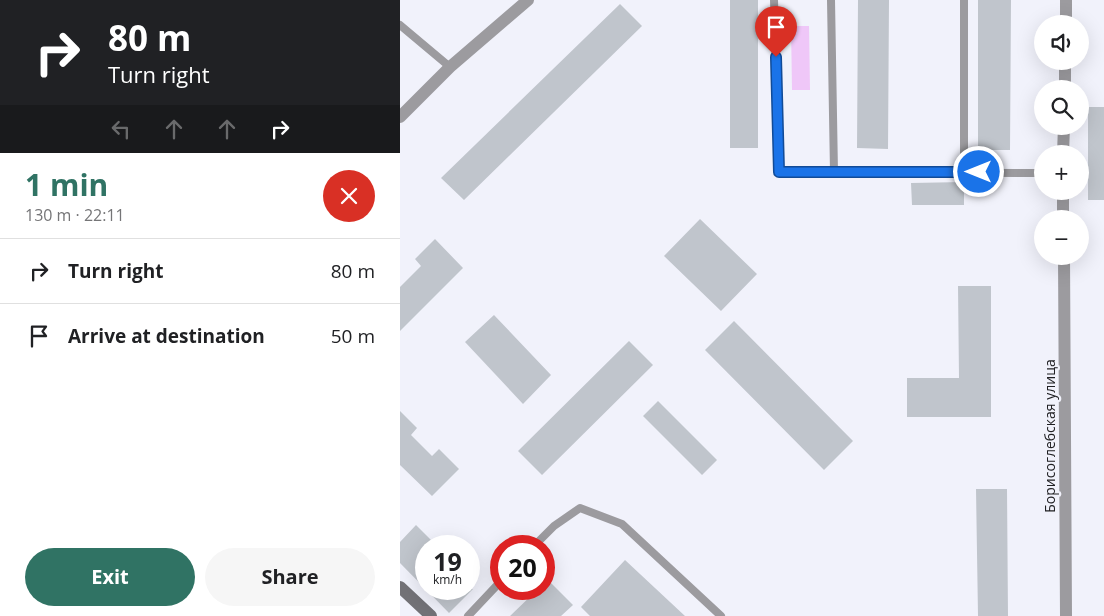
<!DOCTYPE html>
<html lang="en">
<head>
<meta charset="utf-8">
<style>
  body { margin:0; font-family:"Open Sans",sans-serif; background:#f6f6f6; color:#202124; height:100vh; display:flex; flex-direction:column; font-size:19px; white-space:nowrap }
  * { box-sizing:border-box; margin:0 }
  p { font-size:16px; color:#757577 }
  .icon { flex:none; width:28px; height:28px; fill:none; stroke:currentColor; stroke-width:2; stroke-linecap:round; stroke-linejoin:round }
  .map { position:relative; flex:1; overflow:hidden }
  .panel { display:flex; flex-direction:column; background:#fff; width:400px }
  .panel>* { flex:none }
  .top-card { background:#202124; color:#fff; overflow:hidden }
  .fabs { position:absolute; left:634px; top:15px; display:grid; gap:10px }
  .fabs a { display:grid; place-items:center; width:55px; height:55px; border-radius:50%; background:#fff; box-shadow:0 5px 20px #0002; font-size:25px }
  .speed { position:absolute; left:15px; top:535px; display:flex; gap:10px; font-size:25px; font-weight:700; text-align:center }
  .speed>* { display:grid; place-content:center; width:65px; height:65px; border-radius:50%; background:#fff; box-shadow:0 5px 20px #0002; line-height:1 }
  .speed small { font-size:12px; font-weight:400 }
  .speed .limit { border:8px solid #d22; background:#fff; color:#111 }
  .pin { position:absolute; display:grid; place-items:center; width:42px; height:42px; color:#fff; margin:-51px -21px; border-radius:50% 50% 50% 0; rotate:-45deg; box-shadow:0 0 5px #0007 }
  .pin .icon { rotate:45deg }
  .me { position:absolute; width:55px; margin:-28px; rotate:270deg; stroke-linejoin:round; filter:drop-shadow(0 0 4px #0008) }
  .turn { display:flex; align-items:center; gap:18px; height:105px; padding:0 25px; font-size:22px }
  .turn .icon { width:65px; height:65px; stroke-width:2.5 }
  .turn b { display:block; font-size:35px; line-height:42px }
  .lanes { display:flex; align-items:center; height:48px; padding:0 25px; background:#0003; justify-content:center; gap:25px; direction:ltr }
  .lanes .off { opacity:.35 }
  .round { display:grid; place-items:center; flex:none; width:52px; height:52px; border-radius:26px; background:#f6f6f6 }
  .overview { display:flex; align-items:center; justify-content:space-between; height:85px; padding:0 25px }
  h1 { font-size:30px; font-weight:700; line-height:38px; color:#307364 }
  .action { display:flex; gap:10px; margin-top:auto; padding:10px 25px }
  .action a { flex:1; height:58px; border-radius:30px; background:#307364; color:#fff; font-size:20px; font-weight:700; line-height:58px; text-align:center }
  .action a+a { background:#f6f6f6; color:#202124 }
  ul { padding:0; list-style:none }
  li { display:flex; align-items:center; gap:15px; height:65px; padding:0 25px; border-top:1px solid #e0e0e0 }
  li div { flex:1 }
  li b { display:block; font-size:19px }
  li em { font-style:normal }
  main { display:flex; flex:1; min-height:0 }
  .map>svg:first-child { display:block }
</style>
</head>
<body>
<main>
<section class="panel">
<div class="top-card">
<div class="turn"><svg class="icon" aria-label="right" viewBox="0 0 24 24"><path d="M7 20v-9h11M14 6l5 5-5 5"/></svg><div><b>80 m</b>Turn right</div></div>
<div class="lanes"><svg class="icon off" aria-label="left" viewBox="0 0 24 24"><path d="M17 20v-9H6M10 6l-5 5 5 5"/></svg><svg class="icon off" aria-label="ahead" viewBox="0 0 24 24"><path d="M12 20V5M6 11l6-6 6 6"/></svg><svg class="icon off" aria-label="ahead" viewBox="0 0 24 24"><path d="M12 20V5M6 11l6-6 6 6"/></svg><svg class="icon" aria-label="right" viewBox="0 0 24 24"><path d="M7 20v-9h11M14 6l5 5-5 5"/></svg></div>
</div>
<div class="overview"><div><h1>1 min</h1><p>130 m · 22:11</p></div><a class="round" style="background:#d93025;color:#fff"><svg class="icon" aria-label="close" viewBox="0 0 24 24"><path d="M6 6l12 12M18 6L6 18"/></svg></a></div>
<ul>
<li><svg class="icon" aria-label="right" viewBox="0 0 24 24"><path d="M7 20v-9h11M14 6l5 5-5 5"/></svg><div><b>Turn right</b></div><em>80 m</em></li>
<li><svg class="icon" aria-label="arrive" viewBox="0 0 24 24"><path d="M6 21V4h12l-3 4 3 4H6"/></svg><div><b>Arrive at destination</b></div><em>50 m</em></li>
</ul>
<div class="action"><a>Exit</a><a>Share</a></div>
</section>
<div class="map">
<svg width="704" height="616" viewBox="0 0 704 616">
  <rect width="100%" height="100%" fill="#f1f2fb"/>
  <path fill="#efc7f8" d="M391 26H409L410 90H392Z"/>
  <path fill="#c0c5cc" d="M330 0H358V148H330Z
    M458 0H489L488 149 457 148Z
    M578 0H611L610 150H578Z
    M220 4 242 26 64 200 41 178Z
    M688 107H704V200H688Z
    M564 182V205H512L511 183Z
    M300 219 357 274 321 311 264 256Z
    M35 239 63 268 0 331V287L21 266 15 259Z
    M558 286H591V417H507V378H559Z
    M94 315 151 375 123 404 65 342Z
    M334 321 453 441 424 470 305 350Z
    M229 341 253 365 142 475 118 451Z
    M258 401 317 460 302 475 243 416Z
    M0 411 17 428 11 435 32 456 39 449 59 469 32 496 0 465Z
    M576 489H607L608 616H578Z
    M16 525 37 546H26V589H73L49 613 0 563V542Z
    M225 560 285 616H190L181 607Z
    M147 579 173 605 161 616H110L138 589H144V583Z"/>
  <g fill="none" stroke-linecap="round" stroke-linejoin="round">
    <path stroke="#9c9b9f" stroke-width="8" d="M374 0 379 172 642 173
      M431 0 434 172
      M564 0V172
      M0 25 50 67
      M134 546 154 526 180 508 222 524 321 616
      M68 616 101 581"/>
    <path stroke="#9c9b9f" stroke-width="12" d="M666 24V0
      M665 89V61
      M0 117 50 67 128 0
      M663 154 664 126
      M663 191V219
      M664 256 666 616"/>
    <path stroke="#737277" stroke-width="12" d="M0 587 31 616"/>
  </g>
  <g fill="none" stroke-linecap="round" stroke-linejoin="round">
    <defs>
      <path id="route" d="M376 57 379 172H579"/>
    </defs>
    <use href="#route" stroke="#114b97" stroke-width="12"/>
    <use href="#route" stroke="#1a73e8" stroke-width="9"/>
  </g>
  <g text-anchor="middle" stroke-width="4.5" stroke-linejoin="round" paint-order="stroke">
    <g font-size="14" fill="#202023" stroke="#f1f2fb">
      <text transform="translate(650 436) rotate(-90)" y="5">Борисоглебская улица</text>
    </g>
  </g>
</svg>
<div class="fabs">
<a><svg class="icon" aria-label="sound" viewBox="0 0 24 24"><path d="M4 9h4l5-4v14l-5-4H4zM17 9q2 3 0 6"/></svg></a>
<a><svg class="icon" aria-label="search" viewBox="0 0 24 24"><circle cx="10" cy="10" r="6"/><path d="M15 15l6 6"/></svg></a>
<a>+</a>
<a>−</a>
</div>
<div class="speed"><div>19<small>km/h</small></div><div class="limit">20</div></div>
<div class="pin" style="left:376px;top:57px;background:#d93025"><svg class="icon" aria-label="arrive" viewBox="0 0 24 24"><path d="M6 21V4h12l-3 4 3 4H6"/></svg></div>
<svg class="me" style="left:579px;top:172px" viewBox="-20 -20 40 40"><circle r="17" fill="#1a73e8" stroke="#fff" stroke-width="3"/><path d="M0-11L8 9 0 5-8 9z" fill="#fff"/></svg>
</div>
</main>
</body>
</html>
